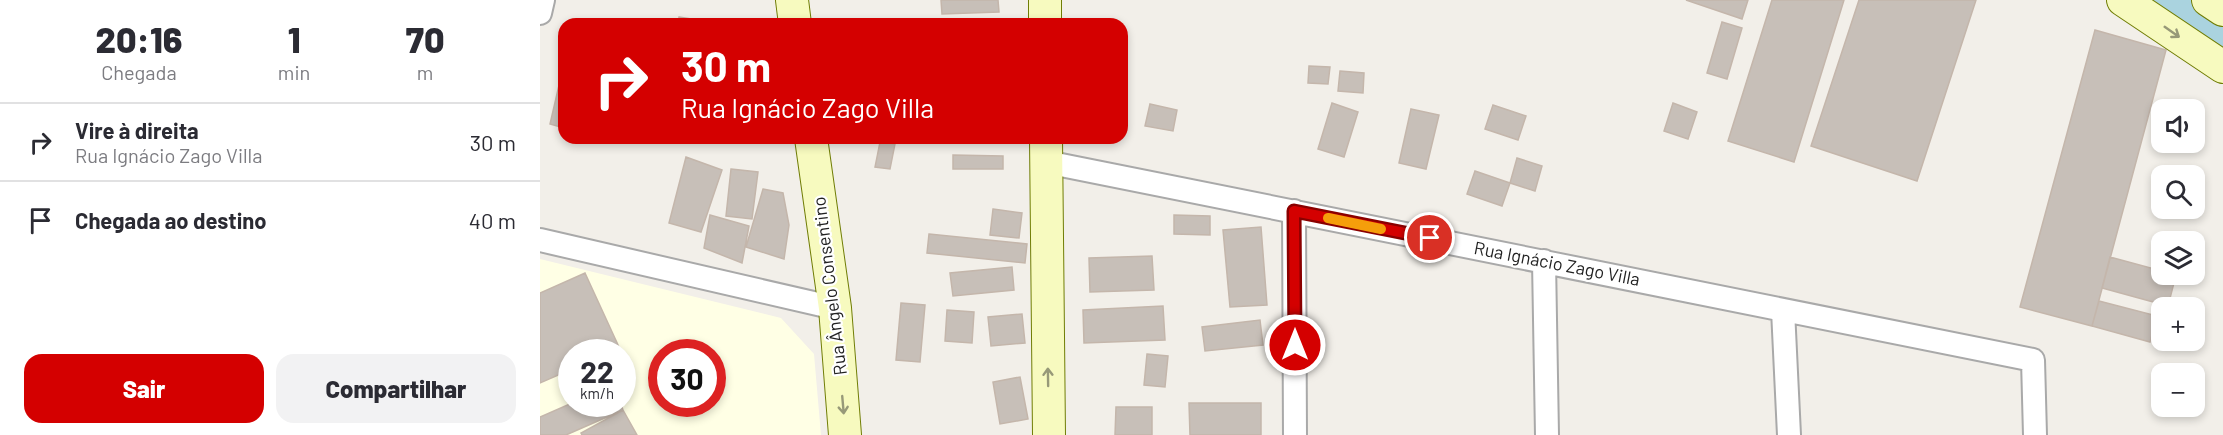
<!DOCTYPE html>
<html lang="pt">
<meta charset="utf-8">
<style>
:root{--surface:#fff;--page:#f2f2f3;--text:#2b2b33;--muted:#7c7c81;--line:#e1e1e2;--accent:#d40000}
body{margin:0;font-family:Barlow,sans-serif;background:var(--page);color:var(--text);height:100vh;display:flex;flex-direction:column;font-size:22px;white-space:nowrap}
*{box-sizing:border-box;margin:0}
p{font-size:20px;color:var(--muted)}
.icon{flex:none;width:33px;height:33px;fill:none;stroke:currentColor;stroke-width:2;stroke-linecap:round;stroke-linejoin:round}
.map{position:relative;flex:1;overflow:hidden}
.panel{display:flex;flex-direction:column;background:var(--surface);width:540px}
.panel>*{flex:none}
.guide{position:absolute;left:18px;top:18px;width:570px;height:126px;border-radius:18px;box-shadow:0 3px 9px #0003;background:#d40000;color:#fff;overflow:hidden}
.buttons{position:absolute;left:1611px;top:99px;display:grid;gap:12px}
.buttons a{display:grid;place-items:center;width:54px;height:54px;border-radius:12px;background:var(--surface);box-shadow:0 3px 9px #0003;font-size:30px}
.speed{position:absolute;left:18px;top:339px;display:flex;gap:12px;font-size:30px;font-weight:700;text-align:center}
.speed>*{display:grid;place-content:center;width:78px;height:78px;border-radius:50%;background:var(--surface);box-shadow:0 3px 9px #0003;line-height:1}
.speed small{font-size:15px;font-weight:400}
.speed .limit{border:9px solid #d22;background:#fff;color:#111}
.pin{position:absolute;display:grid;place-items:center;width:51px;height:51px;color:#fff;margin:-26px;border:3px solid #fff;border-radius:50%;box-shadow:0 2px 6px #0007}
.me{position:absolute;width:66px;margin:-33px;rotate:0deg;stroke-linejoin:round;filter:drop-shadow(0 0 4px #0008)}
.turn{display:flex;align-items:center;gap:21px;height:126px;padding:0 24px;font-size:27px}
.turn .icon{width:78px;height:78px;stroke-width:2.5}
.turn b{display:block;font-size:42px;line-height:51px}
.eta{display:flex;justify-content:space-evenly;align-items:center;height:102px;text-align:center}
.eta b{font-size:36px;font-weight:800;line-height:42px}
.button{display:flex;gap:12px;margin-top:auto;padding:12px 24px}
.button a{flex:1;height:69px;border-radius:18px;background:var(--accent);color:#fff;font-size:24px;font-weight:800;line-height:69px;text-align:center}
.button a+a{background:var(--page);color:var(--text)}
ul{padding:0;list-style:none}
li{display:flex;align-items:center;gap:18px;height:78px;padding:0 24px;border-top:2px solid var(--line)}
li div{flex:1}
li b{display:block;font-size:22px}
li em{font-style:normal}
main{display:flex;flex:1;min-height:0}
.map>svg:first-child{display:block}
.education{fill:#ffffe5;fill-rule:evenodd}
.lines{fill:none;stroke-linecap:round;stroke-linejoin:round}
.river{stroke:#aad3df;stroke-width:46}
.building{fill:#c7bfb8;stroke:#c4b6ab;stroke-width:1.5}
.street-casing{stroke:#a9a9a9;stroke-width:26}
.secondary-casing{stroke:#707d05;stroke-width:34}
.street{stroke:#fff;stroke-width:22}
.secondary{stroke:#f7fabf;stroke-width:32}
.oneway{stroke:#979978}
.route-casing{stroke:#8a0000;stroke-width:15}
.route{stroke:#d40000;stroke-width:10}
.slow{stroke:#f59e0b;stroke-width:10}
.labels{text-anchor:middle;stroke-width:4.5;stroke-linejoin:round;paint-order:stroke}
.street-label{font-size:18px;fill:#222;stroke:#fff}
</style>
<main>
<section class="panel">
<div class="eta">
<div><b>20:16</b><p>Chegada</p></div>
<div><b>1</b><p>min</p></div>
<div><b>70</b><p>m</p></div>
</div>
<ul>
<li><svg class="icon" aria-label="right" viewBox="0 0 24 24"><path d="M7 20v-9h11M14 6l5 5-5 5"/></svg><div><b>Vire à direita</b><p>Rua Ignácio Zago Villa</p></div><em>30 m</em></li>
<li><svg class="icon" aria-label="arrive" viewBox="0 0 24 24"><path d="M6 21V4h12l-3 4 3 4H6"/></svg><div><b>Chegada ao destino</b></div><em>40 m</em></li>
</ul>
<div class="button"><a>Sair</a><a>Compartilhar</a></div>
</section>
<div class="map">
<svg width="1683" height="435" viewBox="0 0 1683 435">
<rect width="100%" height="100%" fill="#f2efe9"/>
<path class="education" d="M0 259 241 318 274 354 281 435H0ZM32 352H82V404H32ZM122 352H172V404H122Z"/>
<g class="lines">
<path class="river" d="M1617 0 1683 44"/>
</g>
<path class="building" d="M401 0H458L459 12 402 14Z
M1146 0H1208L1202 19Z
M1232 0H1304L1254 162 1188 141Z
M1319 0H1436L1377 181 1271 146Z
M139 17 176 23 138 24Z
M1182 22 1202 28 1187 79 1167 73Z
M1555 30 1626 50 1552 326 1480 307Z
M769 66 790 67 788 84 768 83Z
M800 71 824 73 823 93 798 91Z
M20 81 24 82V128L10 124Z
M792 103 818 112 804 157 778 149Z
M1133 103 1157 112 1148 139 1124 131Z
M610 104 637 110 633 131 605 126Z
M953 105 986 116 978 140 945 129Z
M871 109 899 115 886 169 859 163Z
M340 142 355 144 350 169 335 167Z
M413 155 463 156V169H413Z
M146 157 182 170 161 232 129 223Z
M977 158 1002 166 995 191 970 183Z
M191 169 218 172 212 219 186 216Z
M935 171 970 183 962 206 927 194Z
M223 189 243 193 249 225 244 259 206 247Z
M453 209 482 213 479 238 450 235Z
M170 215 209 226 202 263 164 248Z
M634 215 670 216V235L634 234Z
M721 227 727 305 690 307 683 230Z
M389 234 487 244 485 263 387 253Z
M612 256 614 290 550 292 549 258Z
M1570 257 1622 271V274L1636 275 1628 306 1562 288Z
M472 267 474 290 413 296 410 273Z
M45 273 79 347 66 352H32V369L0 383V293Z
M1559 301 1617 316 1610 342 1552 326Z
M361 303 385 305 380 362 356 360Z
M623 306 625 340 544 343 543 310Z
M407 310 434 312 432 343 405 341Z
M482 314 485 343 451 346 448 317Z
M720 320 723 345 665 351 662 327Z
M607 354 628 356 625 387 604 385Z
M480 377 488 419 460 424 453 382Z
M32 403 81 404 83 410 26 435H0V417Z
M649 403H721V435H650Z
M576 407H612V435H575Z
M83 410 97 435H42L41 433Z"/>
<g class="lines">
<defs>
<path id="street" d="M0 13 3 0
M506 162 1493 360 1495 435
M754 211 755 435
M0 240 295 308
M1004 261 1007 435
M1243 310 1249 435"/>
<path id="secondary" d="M252 0 255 24
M505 0V24
M1583 0 1683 67
M1668 0 1683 10
M271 138 295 308 305 435
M506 138 509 435"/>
</defs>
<use href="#street" class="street-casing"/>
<use href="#secondary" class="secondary-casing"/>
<use href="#street" class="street"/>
<use href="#secondary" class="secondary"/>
</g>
<defs><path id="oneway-shaft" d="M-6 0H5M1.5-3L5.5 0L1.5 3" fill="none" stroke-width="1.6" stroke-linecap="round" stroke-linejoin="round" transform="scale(1.5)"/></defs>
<g class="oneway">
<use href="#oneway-shaft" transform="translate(1632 32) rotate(35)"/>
<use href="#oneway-shaft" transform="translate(508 377) rotate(-91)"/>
<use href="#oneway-shaft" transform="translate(303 405) rotate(85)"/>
</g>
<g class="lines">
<defs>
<path id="route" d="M755 345 754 211 890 238"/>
</defs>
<use href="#route" class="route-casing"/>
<use href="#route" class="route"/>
<path class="slow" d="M788 218 841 229"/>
</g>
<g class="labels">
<g class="street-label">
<text transform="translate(1017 264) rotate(11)" y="6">Rua Ignácio Zago Villa</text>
<text transform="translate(290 286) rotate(-97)" y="6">Rua Ângelo Consentino</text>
</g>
</g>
</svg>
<div class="buttons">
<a><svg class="icon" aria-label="sound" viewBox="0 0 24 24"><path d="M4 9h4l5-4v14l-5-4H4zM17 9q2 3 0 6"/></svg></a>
<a><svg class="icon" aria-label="search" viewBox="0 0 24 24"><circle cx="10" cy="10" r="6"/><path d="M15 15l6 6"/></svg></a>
<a><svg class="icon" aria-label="layers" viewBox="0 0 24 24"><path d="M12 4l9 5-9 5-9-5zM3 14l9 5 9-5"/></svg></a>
<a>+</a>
<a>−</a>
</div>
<div class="speed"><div>22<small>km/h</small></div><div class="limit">30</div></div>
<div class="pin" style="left:890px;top:238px;background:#d93025"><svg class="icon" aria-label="arrive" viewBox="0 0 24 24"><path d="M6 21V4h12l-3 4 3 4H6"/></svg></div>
<svg class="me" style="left:755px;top:345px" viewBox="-20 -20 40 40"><circle r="17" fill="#d40000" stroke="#fff" stroke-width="3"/><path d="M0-11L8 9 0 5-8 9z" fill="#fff"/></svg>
<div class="guide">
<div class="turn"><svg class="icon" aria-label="right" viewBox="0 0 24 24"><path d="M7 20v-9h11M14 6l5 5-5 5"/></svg><div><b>30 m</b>Rua Ignácio Zago Villa</div></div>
</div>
</div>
</main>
